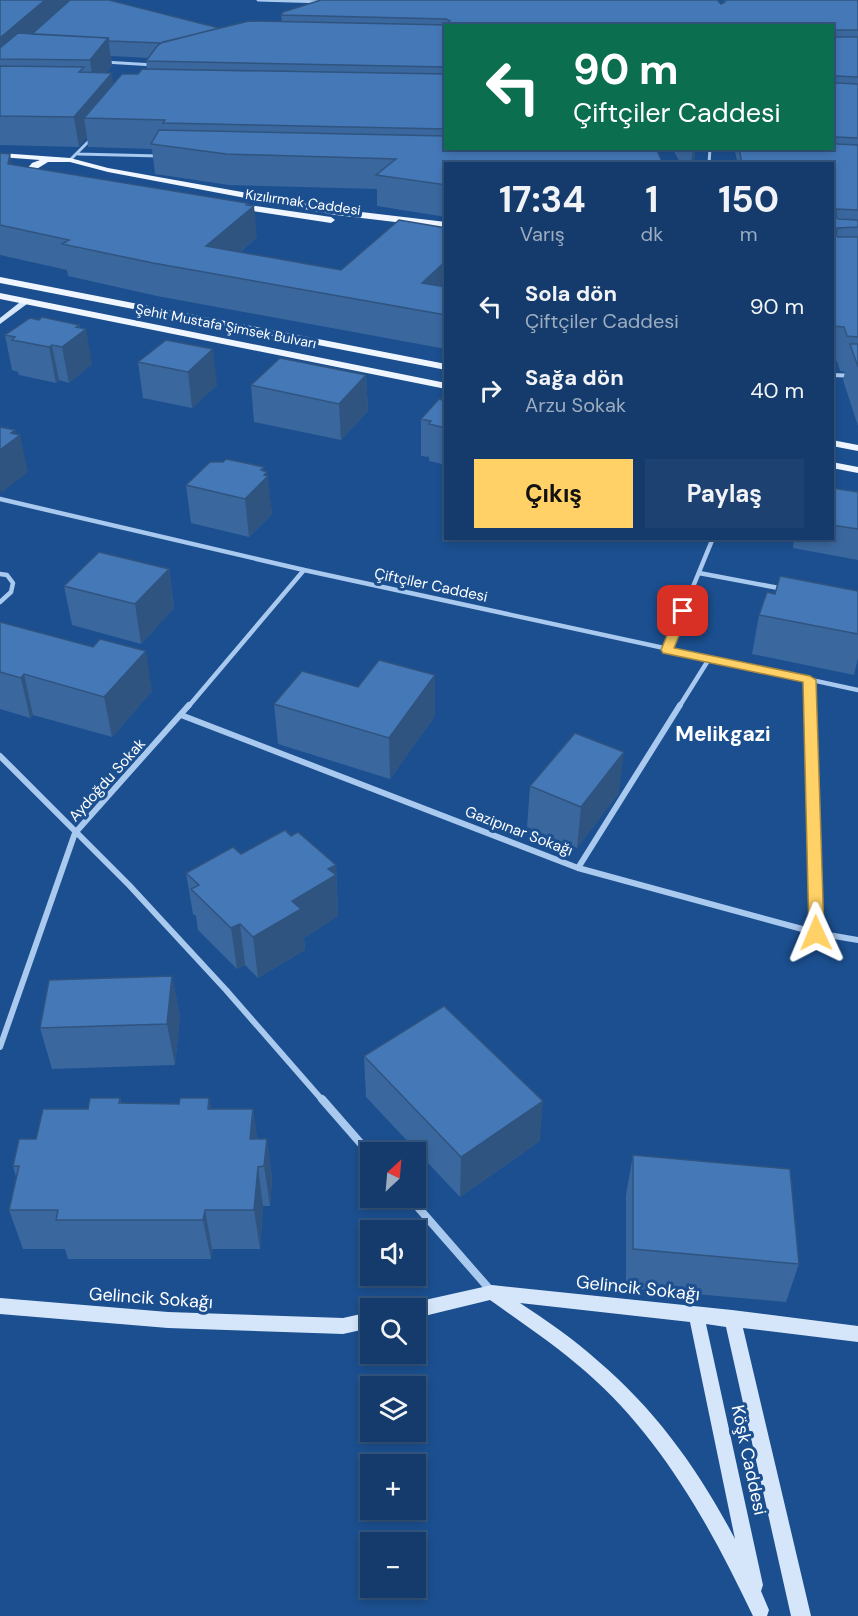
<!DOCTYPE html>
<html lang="tr">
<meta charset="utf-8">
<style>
:root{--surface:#143b6b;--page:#1d4271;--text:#f1f3f6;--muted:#9dadc1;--line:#33557e;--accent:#ffd166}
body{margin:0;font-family:"DM Sans",sans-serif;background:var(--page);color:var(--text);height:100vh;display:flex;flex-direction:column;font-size:22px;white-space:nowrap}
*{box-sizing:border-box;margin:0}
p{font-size:20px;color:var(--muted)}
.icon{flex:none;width:33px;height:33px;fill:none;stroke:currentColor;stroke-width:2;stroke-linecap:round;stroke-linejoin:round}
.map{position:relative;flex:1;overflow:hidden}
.panel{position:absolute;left:444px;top:162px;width:390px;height:378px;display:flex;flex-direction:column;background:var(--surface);border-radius:0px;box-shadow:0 3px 9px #0003,0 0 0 2px var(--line)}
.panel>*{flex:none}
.banner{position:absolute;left:444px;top:24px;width:390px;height:126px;border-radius:0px;box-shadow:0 3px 9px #0003,0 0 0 2px var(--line);background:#0b6e4f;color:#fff;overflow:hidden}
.needle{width:39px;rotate:26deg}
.fabs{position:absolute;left:360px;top:1142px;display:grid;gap:12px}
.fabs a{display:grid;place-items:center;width:66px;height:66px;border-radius:0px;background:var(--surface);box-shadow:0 3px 9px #0003,0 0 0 2px var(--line);font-size:30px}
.pin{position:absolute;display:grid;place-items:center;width:51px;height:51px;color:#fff;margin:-26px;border-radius:12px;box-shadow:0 3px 9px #0006}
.me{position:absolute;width:66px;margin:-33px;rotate:359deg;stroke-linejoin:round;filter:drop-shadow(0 0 4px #0008)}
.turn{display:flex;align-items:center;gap:21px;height:126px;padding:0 30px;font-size:27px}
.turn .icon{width:78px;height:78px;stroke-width:2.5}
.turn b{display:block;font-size:42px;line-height:51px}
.eta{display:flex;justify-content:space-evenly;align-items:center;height:102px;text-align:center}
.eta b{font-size:36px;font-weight:700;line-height:42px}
.primary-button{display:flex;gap:12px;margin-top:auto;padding:12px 30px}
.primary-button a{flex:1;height:69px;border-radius:0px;background:var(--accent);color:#111;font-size:24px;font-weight:700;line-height:69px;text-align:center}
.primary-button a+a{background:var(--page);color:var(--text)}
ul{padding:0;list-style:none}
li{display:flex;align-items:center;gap:18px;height:84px;padding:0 30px}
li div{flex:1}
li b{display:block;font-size:22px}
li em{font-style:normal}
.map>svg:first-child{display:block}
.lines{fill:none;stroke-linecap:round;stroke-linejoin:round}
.street-far4{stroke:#a9c9ee;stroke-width:3}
.street-far3{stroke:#a9c9ee;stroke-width:4}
.street-far2{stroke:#a9c9ee;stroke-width:4.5}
.street-far1{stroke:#a9c9ee;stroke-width:6}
.street{stroke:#a9c9ee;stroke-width:8}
.secondary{fill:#d6e6fa;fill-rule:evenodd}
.primary{fill:#f0f6ff;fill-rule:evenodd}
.wall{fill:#3a679d;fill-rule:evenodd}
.shaded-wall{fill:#305480}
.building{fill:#4478b7;stroke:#305480;stroke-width:1.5}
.route{fill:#ffd166;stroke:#a68842;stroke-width:1.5}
.labels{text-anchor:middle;stroke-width:6;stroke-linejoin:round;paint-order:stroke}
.far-street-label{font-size:14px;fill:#fff;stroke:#1b4f8f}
.street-label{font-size:15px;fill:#fff;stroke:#1b4f8f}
.near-street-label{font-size:18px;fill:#fff;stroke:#1b4f8f}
.district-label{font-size:21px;font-weight:bold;fill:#fff;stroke:#1b4f8f}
</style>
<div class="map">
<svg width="858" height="1616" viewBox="0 0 858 1616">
<rect width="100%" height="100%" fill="#1b4f8f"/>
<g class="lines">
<path class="street-far4" d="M258 0 324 2
M104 62 154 65
M78 154 159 156
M70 160 93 137
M709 164 710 148"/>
<path class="street-far3" d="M832 375 858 376"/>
<path class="street-far2" d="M0 499 304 570 858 690
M699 573 784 589
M0 574 7 575 13 583 11 592 0 602
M667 650 713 538
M810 680 811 707
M188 707 304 570
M679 707 709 659"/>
<path class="street-far1" d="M811 705 817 933
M181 715 578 868 817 933 858 940
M0 756 129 885 226 990 323 1101
M578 868 680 705
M0 1047 75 833 189 705"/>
<path class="street" d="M322 1099 370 1154
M409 1197 492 1292"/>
<path class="secondary" d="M24 299 31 301 0 324V318Z
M492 1285 732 1310 858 1326V1342L743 1328 811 1616H791L726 1327 706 1324 763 1585 761 1591 769 1610 767 1616H753C710 1526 662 1438 585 1371 555 1345 522 1323 490 1300L416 1318V1308H409L410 1305 416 1302ZM520 1303 690 1322 735 1539C700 1472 656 1410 598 1361 574 1339 547 1321 520 1303Z
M0 1298 168 1312 343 1318 370 1312V1328L343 1334 168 1328 0 1314Z"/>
<path class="primary" d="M0 153 70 158 108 168 336 209 446 222V228L336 215 108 172 70 162H48L35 170 40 175 36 177 26 170 32 163 40 160 0 157Z
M236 203 331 217 335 220 331 223 233 208 232 206Z
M0 277 446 364V370L0 283Z
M0 293 446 383V389L0 299Z
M832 440 858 445V451L832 446Z
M832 462 858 467V473L832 468Z"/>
</g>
<path class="wall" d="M0 0 219 28 282 22 281 15 718 1 721 4 723 2 724 0H858V426L843 380 845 372 840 371 837 361H832V164H736L737 160 734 148H832V26H446V217L377 206V189L229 185 155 174 152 149 88 147 87 137 79 147 0 145ZM111 56 149 58 146 61 147 69 138 74 113 83 106 73 112 66Z
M672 148H695L694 164H681Z
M0 153 12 165 247 205 257 237 240 252 341 270 446 228V349L157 296 68 276 67 270 0 255Z
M39 320 79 325 92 364 69 383 59 380 56 383 19 375 18 372 12 370 5 335Z
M166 340 217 385 192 408 143 398 138 362Z
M366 375 368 411 341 440 254 422 251 385Z
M446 401V465L429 461V457L421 456V419Z
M264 471 267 475 272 514 249 537 191 523 186 485Z
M832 488 858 492V560L793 548 794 538H832Z
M169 569 174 608 141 644 72 625 64 586Z
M858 591V658L854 675 752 654 759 615 775 594Z
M0 622 93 647 152 691 112 737 33 715 30 718 0 709Z
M435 675V716L390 779 278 744 274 704 358 687Z
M530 786 619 793 577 848 527 827Z
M291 836 336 865 338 916 304 938 305 950 258 978 245 965 237 969 198 930 196 916 193 914 186 873 241 854Z
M172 976 180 1017 175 1065 52 1069 40 1028Z
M364 1056 540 1141 460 1197 366 1097Z
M120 1098 121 1103 179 1104 209 1098 211 1109H253L257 1139H267L272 1179 270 1206H263L260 1249H212L211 1259H68L65 1249H23L9 1210 16 1177 13 1166 36 1139 88 1109Z
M633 1155 799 1264 786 1302 626 1288V1195Z"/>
<path class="shaded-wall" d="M45 0H72V4L0 59V38Z
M108 38 112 66 94 88 90 60Z
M112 73 116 102 84 118 87 137 79 147 74 117Z
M693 148H695L694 164H691Z
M10 154 15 184 8 164Z
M247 203 248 211 254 206 257 237 214 274 206 246Z
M446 261V293L422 283Z
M79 325 80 333 86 329 92 364 69 383 62 347 76 327Z
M52 345 59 380 56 383 49 347Z
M213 349 217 385 192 408 188 372Z
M366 375 368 411 341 440 339 404Z
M15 430 16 438 20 435 28 472 1 493 0 489V450L11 433Z
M264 467V474L267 472V477L268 476 272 514 249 537 245 499 261 470Z
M169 569 174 608 141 644 135 604Z
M146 651 152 691 112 737 104 697Z
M24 674 33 715 30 718 21 678Z
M435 675V716L390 779 389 738Z
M624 752 619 793 577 848 581 807Z
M336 865 338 916 304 938 305 950 258 978 253 937 328 869Z
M240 924 245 965 237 969 231 928Z
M172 976 180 1017 175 1065 167 1024Z
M209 1098 216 1138 208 1109Z
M543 1101 540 1141 460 1197 461 1157Z
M253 1109 259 1149 250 1139Z
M267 1139 272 1179 270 1206 264 1166Z
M258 1167 263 1206 260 1249 254 1210Z
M205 1210 212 1249 211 1259 203 1220Z"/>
<path class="building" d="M0 0H45L0 38Z
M70 0H109L219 28 161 43 109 41 108 38 32 34Z
M321 0H718V1L721 4 725 2V0H858V30H835L833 34 836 37H858V77L836 76 833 80 837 83 858 84V138L836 137 834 141 837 144 858 145V210L836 209V217L838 219 858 220V227L837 228 836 235 838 237H858V337L847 336 844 327 832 326V164H742L739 148H832V26H446V67L146 61 158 45 163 42 249 21 449 25 450 21 446 19 281 15 283 12Z
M18 33 108 38 90 60 0 59V48Z
M0 66 84 67 79 72 112 73 74 117 0 116Z
M142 69 446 74V129L163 123 165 120 84 118 122 74H138Z
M159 130 446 136V148H656L663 164H446V185L376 175 396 159 226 154 151 144Z
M0 153 10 154 8 164 247 203 246 205 254 206 206 246 341 270 399 220 446 228V261L422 283 446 287V315L153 263 62 244 69 240 0 225Z
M42 317 79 325 76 327 86 329 62 347 52 345 49 347 12 340 15 337 5 335 30 318 39 320Z
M166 340 213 349 188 372 138 362Z
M850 344H858V367Z
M280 358 366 375 339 404 251 385Z
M439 399 446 401V428L429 424 431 421 421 419Z
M0 427 15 430 11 433 20 435 0 450Z
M226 459 264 467 261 470 267 472 264 475 268 476 245 499 186 485 210 462H223Z
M832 488 858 492V529L832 525Z
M99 552 169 569 135 604 64 586Z
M780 576 858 591V634L759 615 767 592 775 594Z
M0 622 93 647 100 639 146 651 104 697 24 674 21 678 0 672Z
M379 660 435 675 389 738 274 704 302 671 358 687Z
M575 733 624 752 581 807 530 786Z
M285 830 291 836 298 832 336 865 328 869 336 875 292 901 301 909 253 937 240 924 231 928 191 889 199 885 186 873 233 847 241 854Z
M172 976 167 1024 40 1028 49 980Z
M444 1006 543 1101 461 1157 364 1056Z
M90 1098H120L119 1103 179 1104 180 1098H209L208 1109H253L250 1139H267L264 1166 258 1167 254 1210H205L203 1220H56L58 1210H9L19 1166H13L19 1139H36L43 1109H88Z
M633 1155 790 1169 799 1264 633 1249Z"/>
<path class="route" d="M683 608 689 611 674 648 810 676 816 680 824 933 822 936H811L809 933 803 682 663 653 661 650 677 611Z"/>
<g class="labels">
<g class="far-street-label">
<text transform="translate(303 202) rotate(8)" y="5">Kızılırmak Caddesi</text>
<text transform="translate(226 326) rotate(11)" y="5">Şehit Mustafa Şimsek Bulvarı</text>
</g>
<g class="street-label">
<text transform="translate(431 585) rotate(12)" y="5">Çiftçiler Caddesi</text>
<text transform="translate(107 780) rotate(-48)" y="5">Aydoğdu Sokak</text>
<text transform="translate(519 831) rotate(21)" y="5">Gazipınar Sokağı</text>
</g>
<g class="near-street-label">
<text transform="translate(638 1288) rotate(6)" y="6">Gelincik Sokağı</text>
<text transform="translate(151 1298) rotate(4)" y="6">Gelincik Sokağı</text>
<text transform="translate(749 1460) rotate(78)" y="6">Köşk Caddesi</text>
</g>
<g class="district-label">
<text x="723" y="741">Melikgazi</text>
</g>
</g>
</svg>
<div class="fabs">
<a><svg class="needle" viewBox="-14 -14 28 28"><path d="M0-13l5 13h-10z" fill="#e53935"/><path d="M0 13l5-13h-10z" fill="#9dadc1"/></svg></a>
<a><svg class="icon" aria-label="sound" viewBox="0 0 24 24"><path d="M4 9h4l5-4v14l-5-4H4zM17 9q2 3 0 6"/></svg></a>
<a><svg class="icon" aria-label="search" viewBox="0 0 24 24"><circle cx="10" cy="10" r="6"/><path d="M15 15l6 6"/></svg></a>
<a><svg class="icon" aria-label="layers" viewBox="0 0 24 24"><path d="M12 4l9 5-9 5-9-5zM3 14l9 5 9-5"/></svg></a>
<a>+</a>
<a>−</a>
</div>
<div class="pin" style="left:683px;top:611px;background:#d93025"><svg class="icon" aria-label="arrive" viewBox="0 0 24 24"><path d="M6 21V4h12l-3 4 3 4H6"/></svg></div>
<svg class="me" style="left:816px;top:933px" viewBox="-20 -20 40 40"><path d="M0-17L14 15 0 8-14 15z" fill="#ffd166" stroke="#fff" stroke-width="4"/></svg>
<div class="banner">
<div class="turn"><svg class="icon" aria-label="left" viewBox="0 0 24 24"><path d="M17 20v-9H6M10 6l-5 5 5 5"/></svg><div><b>90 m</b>Çiftçiler Caddesi</div></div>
</div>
<section class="panel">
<div class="eta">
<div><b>17:34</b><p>Varış</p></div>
<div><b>1</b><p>dk</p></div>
<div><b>150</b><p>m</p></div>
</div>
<ul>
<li><svg class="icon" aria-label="left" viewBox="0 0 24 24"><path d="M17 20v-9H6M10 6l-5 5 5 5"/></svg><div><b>Sola dön</b><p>Çiftçiler Caddesi</p></div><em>90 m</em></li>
<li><svg class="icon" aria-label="right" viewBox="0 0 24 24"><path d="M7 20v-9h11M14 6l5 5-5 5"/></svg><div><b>Sağa dön</b><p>Arzu Sokak</p></div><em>40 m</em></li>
</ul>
<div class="primary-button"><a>Çıkış</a><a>Paylaş</a></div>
</section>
</div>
